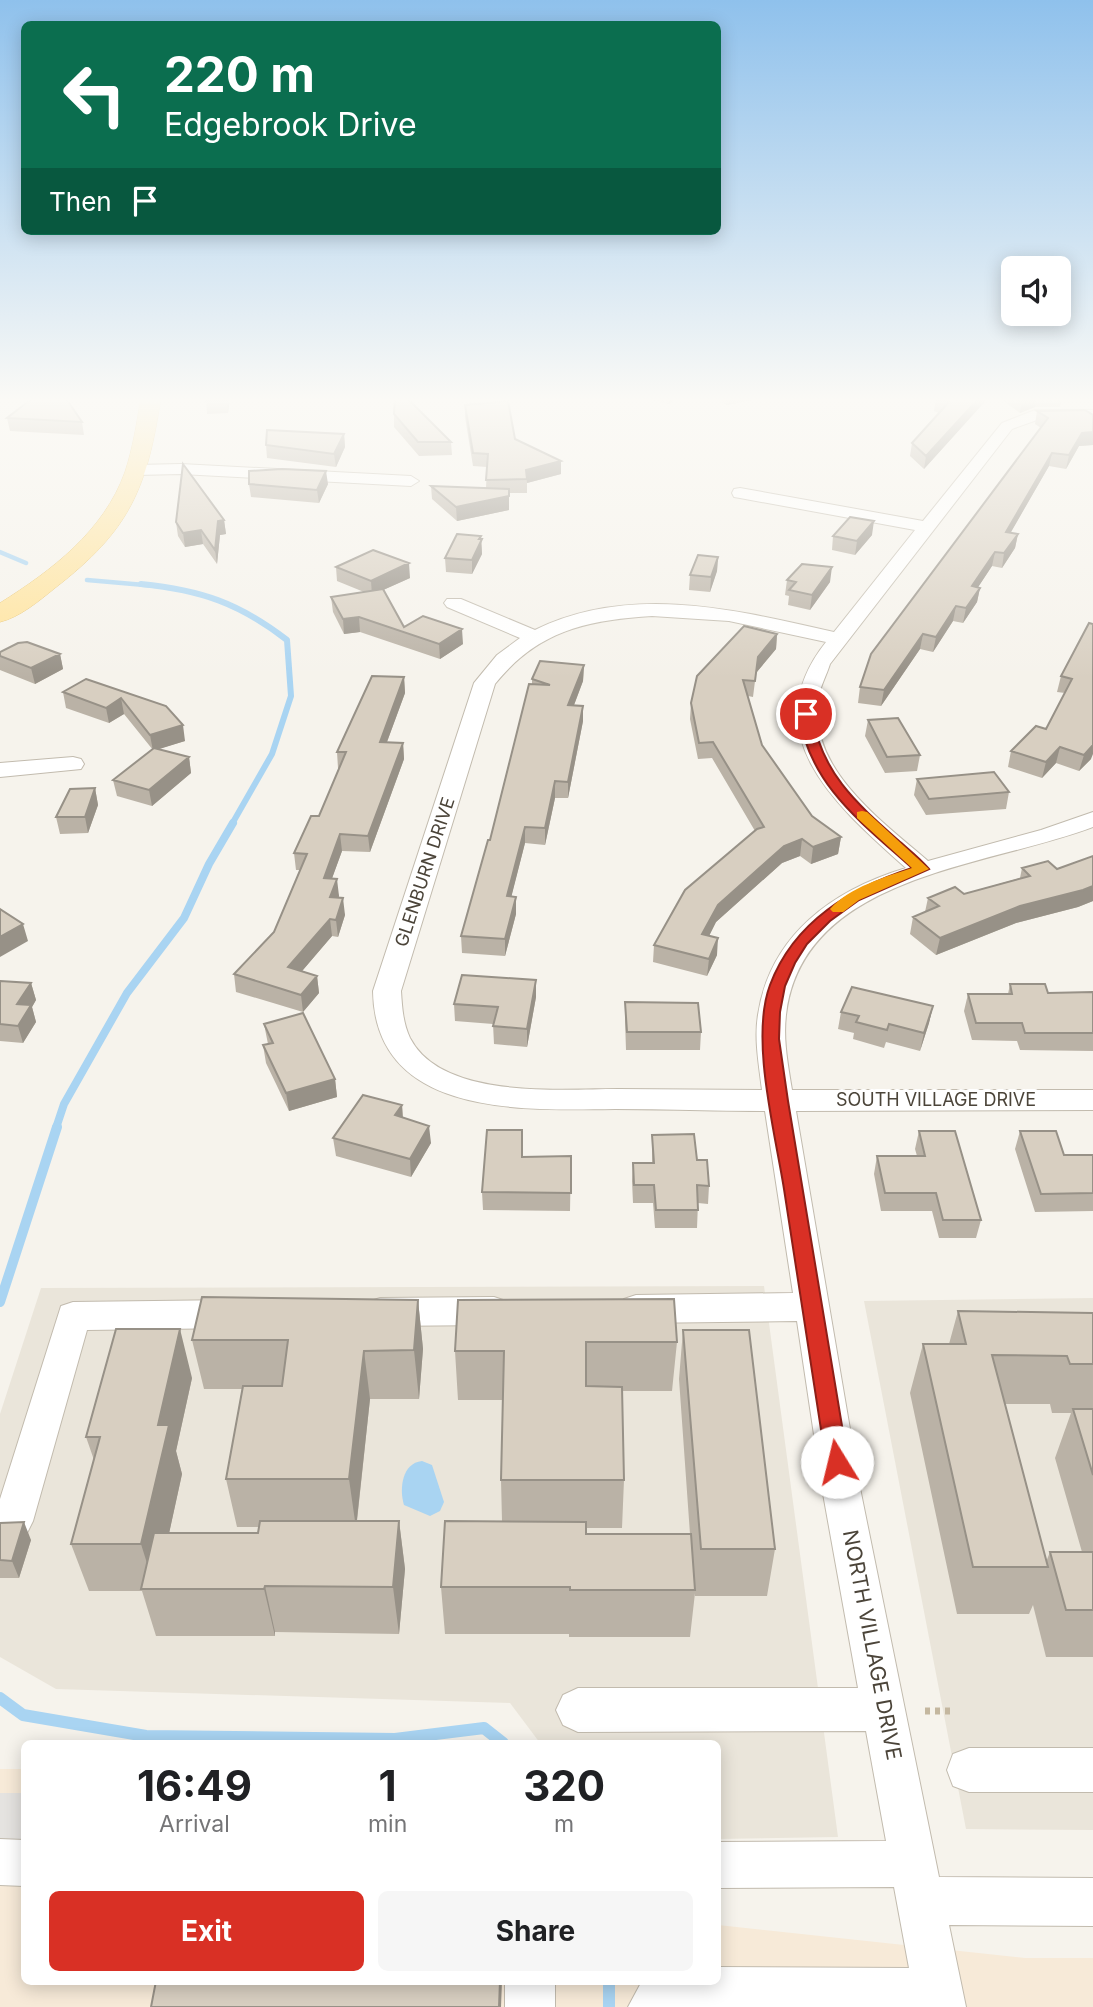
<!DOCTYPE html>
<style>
:root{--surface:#fff;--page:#f6f6f6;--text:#202124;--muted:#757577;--accent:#d93025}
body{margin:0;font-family:Inter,sans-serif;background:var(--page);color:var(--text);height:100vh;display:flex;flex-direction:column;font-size:26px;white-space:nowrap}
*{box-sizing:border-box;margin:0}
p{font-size:23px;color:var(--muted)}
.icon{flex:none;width:38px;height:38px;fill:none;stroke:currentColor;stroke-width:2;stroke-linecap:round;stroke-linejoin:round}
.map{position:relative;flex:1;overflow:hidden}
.drawer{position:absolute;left:21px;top:1740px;width:700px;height:245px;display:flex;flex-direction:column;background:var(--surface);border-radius:10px;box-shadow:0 4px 18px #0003}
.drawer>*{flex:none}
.guide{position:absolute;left:21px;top:21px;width:700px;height:214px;border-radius:10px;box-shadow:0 4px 18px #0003;background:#0b6e4f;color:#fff;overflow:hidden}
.buttons{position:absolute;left:1001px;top:256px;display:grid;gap:14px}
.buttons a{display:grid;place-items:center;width:70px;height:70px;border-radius:10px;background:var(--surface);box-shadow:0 4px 18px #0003;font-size:35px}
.pin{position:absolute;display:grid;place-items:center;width:60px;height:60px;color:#fff;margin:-30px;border:4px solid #fff;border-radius:50%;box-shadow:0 2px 7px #0007}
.me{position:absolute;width:77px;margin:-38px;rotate:351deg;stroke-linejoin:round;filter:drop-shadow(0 0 5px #0008)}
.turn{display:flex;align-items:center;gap:24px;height:147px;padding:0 28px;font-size:32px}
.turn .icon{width:91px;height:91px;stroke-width:2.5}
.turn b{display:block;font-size:49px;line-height:60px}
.then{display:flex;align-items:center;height:66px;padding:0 28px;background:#0003;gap:14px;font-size:26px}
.eta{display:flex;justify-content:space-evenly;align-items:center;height:119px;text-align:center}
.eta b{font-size:42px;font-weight:700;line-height:49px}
.primary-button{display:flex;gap:14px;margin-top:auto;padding:14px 28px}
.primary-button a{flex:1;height:80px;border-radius:10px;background:var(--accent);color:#fff;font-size:28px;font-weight:700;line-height:80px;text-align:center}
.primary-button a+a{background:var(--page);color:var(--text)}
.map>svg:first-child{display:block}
.residential{fill:#eae5da}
.commercial{fill:#f7ead8}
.parking{fill:#e5e3e0}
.water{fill:#a9d4f2}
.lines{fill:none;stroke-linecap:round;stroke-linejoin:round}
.stream-far4{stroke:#a9d4f2;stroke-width:4.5}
.stream-far3{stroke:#a9d4f2;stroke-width:6}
.stream-far2{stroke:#a9d4f2;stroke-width:8}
.stream-far1{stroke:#a9d4f2;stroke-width:10}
.stream{stroke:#a9d4f2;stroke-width:12}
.minor-casing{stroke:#c2bbae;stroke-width:2}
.major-casing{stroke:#e6c16a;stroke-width:1}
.path{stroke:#c4b79f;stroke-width:7;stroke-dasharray:5 5;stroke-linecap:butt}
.minor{fill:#fff;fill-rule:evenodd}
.major{fill:#ffe39c;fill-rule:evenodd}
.wall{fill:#bab2a6;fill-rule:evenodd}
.shaded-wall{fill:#979187}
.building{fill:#d8cfc1;stroke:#979187;stroke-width:2}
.route{fill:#d93025;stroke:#8d1f18;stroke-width:2}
.slow{fill:#f59e0b}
.labels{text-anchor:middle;stroke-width:6;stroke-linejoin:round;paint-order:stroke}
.street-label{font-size:18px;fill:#4b4439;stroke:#fff}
.near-street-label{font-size:21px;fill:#4b4439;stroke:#fff}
</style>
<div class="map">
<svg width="1093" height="2007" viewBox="0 0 1093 2007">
<rect width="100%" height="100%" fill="#f6f3ec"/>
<path class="residential" d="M764 1286 838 1837 718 1839V1743H540L510 1703 56 1689 0 1657V1414L41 1288Z
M1093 1298V1830L966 1829 864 1301Z"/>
<path class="commercial" d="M0 1769H24V1981H718V1925L1025 1958H1093V2007H0Z"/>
<path class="parking" d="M0 1793H24V1880L0 1879Z"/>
<path class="water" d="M422 1461 432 1465 444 1502 440 1511 430 1516 404 1505C399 1489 402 1463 422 1461Z"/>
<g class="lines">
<path class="stream-far4" d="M0 552 26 563
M87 580 156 586"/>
<path class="stream-far3" d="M141 584C201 590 239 603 287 640L291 696 272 754 232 824"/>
<path class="stream-far2" d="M56 1128 64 1104 127 993 184 918 209 864 233 823"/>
<path class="stream-far1" d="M0 1302 57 1127"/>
<path class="stream" d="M0 1698 23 1715 146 1736 395 1739 484 1728 503 1743
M609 1981V2007"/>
<defs>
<path id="minor" d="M1035 410H1093V420H1037L1012 429 830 664C827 674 821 685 819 695 805 767 881 820 928 861L1041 830 1093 812V827C988 867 802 875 786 1015 783 1040 788 1065 792 1090H1093V1110L796 1111 860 1488 939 1877 1093 1878V1926L949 1925 966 2007H628L642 1981H718V1967L909 1968 894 1887 718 1888V1842L886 1841 866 1731 578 1732 563 1725 556 1710 563 1695 578 1688H858L822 1488 797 1321 636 1323 624 1319 619 1309 624 1299 636 1295 793 1293 765 1111C715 1111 665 1109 615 1109 524 1110 375 1118 373 991L474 683 497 655 520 638 447 607 444 603 447 599H461L535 630C631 583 736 610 834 632L915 530 740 498 734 497 732 493 734 489 740 488 923 521 1002 423ZM652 616 729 621 826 642C752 735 838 807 906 868 833 890 770 935 758 1015 754 1039 759 1065 762 1090 714 1090 666 1089 618 1089 561 1089 442 1100 410 1038 403 1023 402 1007 401 991L495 684C537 631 587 620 652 616Z
M181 464 411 476 419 481 411 486 181 474 136 475 128 470 136 465Z
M73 757 81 759 84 764 81 769 0 777V763Z
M494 1297 506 1301 511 1311 506 1321 494 1325 380 1326 368 1322 363 1312 368 1302 380 1298Z
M235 1300 247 1304 252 1314 247 1324 235 1328 87 1330 33 1521 27 1533 13 1539 0 1534V1499L61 1306 73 1302Z
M969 1748H1093V1792H969L953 1786 947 1770 953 1754Z
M0 1839 24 1840V1886L0 1885Z
M505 1981H555V2007H505Z"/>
<path id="major" d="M141 397H161C147 489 130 530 55 588 39 601 20 617 0 622V603C51 571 104 531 125 472 133 448 137 422 141 397Z"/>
</defs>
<use href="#minor" class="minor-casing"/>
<use href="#major" class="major-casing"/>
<path class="path" d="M925 1711H953"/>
<use href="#minor" class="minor"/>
<use href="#major" class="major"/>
</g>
<path class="wall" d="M206 397H230L228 413 207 414Z
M639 397H679L669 404Z
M715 397H754V400L726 405Z
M938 397H989L924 469 910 456 912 443 939 413 934 411 936 399Z
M998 397H1062L1060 407H1035L1020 413Z
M465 405 515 439 561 474 527 483V493H509V510L457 521 432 499 431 486 486 488 487 467 473 466 465 417Z
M1037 411 1093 415V445L1079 446 1066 469 1049 466 1010 533 1018 534 1015 548 1002 568 992 566 978 587 980 588 977 602 963 623 953 621 933 652 920 649 881 706 858 703 860 687 1041 428 1035 424Z
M394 414 451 442 452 455 419 456 394 427Z
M7 418 82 422 84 435 10 431Z
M344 434 345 447 336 467 267 458 266 445Z
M249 484H328L319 503 251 497Z
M224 520 226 534 220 535 217 564 203 544 185 547 178 536 176 522Z
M872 535 855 555 832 550 833 536Z
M481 539 482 554 472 574 446 572 445 558Z
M718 557 717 571 710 592 689 590 690 575Z
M336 567 410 578 383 590 404 627 463 644 440 659 360 632 344 634 333 612 331 597 364 592 337 581Z
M787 580 830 582 810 610 788 605 789 596 785 595Z
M1089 623 1091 759 1079 771 1056 763 1042 778 1008 767 1011 751 1046 729 1065 693 1057 692 1061 676Z
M777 634 776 649 756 673 753 697 748 696 762 745 812 816 841 837 838 854 811 864 800 856 782 863 716 922 709 936 717 955 707 976 653 962 654 945 755 831 712 758 698 759 690 719 691 703Z
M0 652 60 654 63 669 35 684 0 670Z
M584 665 583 681 574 705 583 721 568 798H555L545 845 525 843 511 897 516 914 505 956 462 953 461 936 490 840 532 684V679Z
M404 677 405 693 387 742 403 743 404 759 370 852 342 851 332 878 339 896 338 898 345 915 338 937 332 936 302 971 317 976 319 993 303 1012 236 992 234 974 274 932 300 870H296L294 853 319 816 339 768H338L337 752Z
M86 679 166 706 185 741 158 749 189 757 191 773 152 806 117 796 113 780 153 750 124 714 109 723 66 708 63 692Z
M868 720 920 755 917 771 885 773 865 736Z
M917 779 1009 792 1006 809 926 815 914 795Z
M95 788 98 805 88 833 60 834 56 817Z
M1093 856V901L1078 907 1016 923 936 955 910 934 913 917 925 912 928 898 964 894 1020 878 1022 868 1057 869Z
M0 981 31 983 36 1000 32 1007 36 1022 23 1043 0 1041Z
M1010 984 1048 993 1093 992V1051L1020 1050 1017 1041 972 1040 964 1011 968 994H1008Z
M536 997 527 1047 494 1044 493 1024 455 1021 454 1004Z
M625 1002 701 1032 700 1050H626L625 1020Z
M933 1006 929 1023 920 1051 886 1042 884 1048 853 1039 854 1033 838 1029 841 1012Z
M264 1024 335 1079 337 1097 289 1111 266 1063 263 1045 268 1044Z
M402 1105 403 1118 431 1143 411 1177 336 1156 333 1138Z
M919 1131 981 1220 976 1238H939L932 1211H881L874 1174 877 1156H917L915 1149Z
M1020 1131 1064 1155H1093V1211L1035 1212 1015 1149Z
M652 1135 697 1160 709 1186 708 1204 698 1203 697 1228H655L653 1203H633L632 1181 633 1163H652Z
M571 1156 570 1211 483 1210 482 1192Z
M418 1300 423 1349 419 1399H370L357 1521H399L405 1569 399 1634 275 1632V1636H156L142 1591H89L71 1544 94 1460 86 1437 192 1378 176 1451 182 1474 169 1533H258L259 1527H237L226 1479 242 1389H204L192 1340Z
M458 1300 677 1342 672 1391H622L624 1480 622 1528H586V1534H690L679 1379 683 1330 775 1549 767 1596H695V1593L690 1637H569V1634H445L441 1587 502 1521 501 1480 503 1400H458L455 1351Z
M958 1311 1093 1313V1657H1046L1033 1605 1029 1614H957L910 1393 923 1344H949ZM1005 1404H1050L1052 1413H1071L1055 1458 1082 1552H1050L1046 1562Z
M0 1523 31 1540 19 1578H0Z"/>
<path class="shaded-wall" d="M227 397H230L228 413 227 400Z
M669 397H679L669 404Z
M727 397H754V400L726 405Z
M980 397H989L924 469 926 456Z
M1031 397H1037L1035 407 1020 413 1022 401Z
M1093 432V445L1079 446 1066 469 1069 455 1082 433Z
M344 434 345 447 336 467 334 454Z
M1052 453 1049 466 1003 546 1006 532Z
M561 461V474L527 483 526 470Z
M326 471 328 484 319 503 317 490Z
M509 496V510L457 521 456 507Z
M224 520 226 534 220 535 217 564 215 550 218 521Z
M874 521 872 535 855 555 857 541Z
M201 530 203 544 185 547 183 533Z
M1018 534 1015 548 1002 568 1004 553Z
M481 536 482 554 472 574V560Z
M995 552 992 566 969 601 972 586Z
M718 557 717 571 710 592 711 577Z
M409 563 410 578 372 595 371 581Z
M832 567 830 582 810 610 812 595Z
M980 588 977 602 963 623 966 608Z
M956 606 953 621 933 652 936 637Z
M359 617 360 632 344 634 343 619Z
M462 629 463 644 440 659 439 644Z
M777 634 776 649 756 673 753 697 758 657Z
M923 634 920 649 881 706 884 690Z
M60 654 63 669 35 684 31 668Z
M584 665 583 681 568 721V705Z
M404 677 405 693 381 758 380 742Z
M121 698 124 714 109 723 106 708Z
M583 706V721L568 798V782Z
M183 725 185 741 153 751 150 735Z
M403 743 404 759 370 852 368 836Z
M1093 745V754L1091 759 1079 771 1084 755Z
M1060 747 1056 763 1042 778 1046 762Z
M189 757 191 773 152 806 149 790Z
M555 781V798L545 845V828Z
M95 788 98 805 88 833 85 817Z
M525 827V843L507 914V896Z
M340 834 342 851 326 895 324 878Z
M841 837 838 854 811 864 813 847Z
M802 839 800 856 782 863 716 922 701 952 702 934 718 905 784 846Z
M337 879 339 896 332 914 330 897Z
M1093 886V901L1078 907 1016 923 936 955 940 938 1020 906Z
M516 897V914L505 956V939Z
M343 898 345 915 338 937 336 920Z
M330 919 332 936 291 984 288 967Z
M23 924 28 941 0 957V937Z
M718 938 717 955 707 976 709 959Z
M317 976 319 993 303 1012 301 995Z
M536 980V997L527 1047V1029Z
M31 983 36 1000 32 1007 36 1022 23 1043 18 1026 17 1004Z
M933 1006 929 1023 920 1051 924 1033Z
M335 1079 337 1097 289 1111 286 1093Z
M402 1105 403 1123 395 1115Z
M429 1126 431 1143 411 1177 410 1159Z
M418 1300 423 1349 419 1399 414 1350Z
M180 1329 192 1378 176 1451 182 1474 157 1589H155L141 1544 158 1425Z
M364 1351 370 1399 356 1528 349 1479Z
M399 1521 405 1569 399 1634 393 1587Z
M24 1522 31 1540 19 1578 12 1561Z
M265 1586 275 1632V1636L264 1589Z
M500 1981H502L501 2007H499Z"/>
<path class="building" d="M34 397H65L82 422 7 418Z
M206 397H227V400L205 401Z
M395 397H406L451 442H418L394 414Z
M938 397H980L926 456 912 443 949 402 936 399Z
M1018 397H1031L1022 401Z
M508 401 515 439 561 461 526 470 527 479 486 480 488 454 473 453 465 405Z
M1085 410 1093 415V432L1082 433 1069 455 1052 453 1006 532 1018 534 1004 553 995 552 972 586 980 588 966 608 956 606 936 637 923 634 884 690 860 687 871 654 1048 418 1037 411Z
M267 430 344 434 334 454 266 445Z
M183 464 224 520 218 521 215 550 201 530 183 533 176 522Z
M282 469 326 471 317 490 249 484V471Z
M431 486 509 489V496L456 507Z
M850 517 874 521 857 541 833 536Z
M457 534 481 536 479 539H482L472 560 445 558Z
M373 550 409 563 371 581 336 567Z
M698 555 718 557 711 577 690 575Z
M802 564 832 567 812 595 789 590 796 582 787 580Z
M383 589 404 627 423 616 462 629 439 644 359 617 343 619 331 597Z
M1089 623 1093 624V745L1084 755 1060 747 1046 762 1011 751 1036 726 1046 729 1072 679 1061 676Z
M744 626 777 634 758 657 755 681 743 680 762 745 812 816 841 837 813 847 802 839 784 846 718 905 702 934 718 938 709 959 654 945 685 890 757 829 764 827 713 742 699 743 691 703 697 676Z
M27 642 60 654 31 668 0 656V652L18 643Z
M540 661 584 665 568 705 583 706 568 782 555 781 545 828 525 827 507 896 516 897 505 939 461 936 488 840H490L529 684 550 685 532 679Z
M372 676 404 677 380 742 403 743 368 836 340 834 324 878 337 879 330 897 343 898 336 920 330 919 288 967 317 976 301 995 234 974 274 932 307 854 294 853 311 816H319L346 752H337Z
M86 679 166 706 183 725 150 735 121 698 106 708 63 692Z
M898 718 920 755 887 757 868 720Z
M154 748 189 757 149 790 113 780Z
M994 772 1009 792 929 799 917 779Z
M95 788 85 817H56L70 789Z
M1093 856V886L1083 890 1020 906 940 938 913 917 939 906 928 898 955 887 964 894 1030 876 1022 868 1048 861 1057 869Z
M0 909 23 924 0 937Z
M462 975 536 980 527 1029 493 1026 498 1007 454 1004Z
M0 981 31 983 17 1004 31 1005 18 1026 0 1024Z
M1010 984H1045L1048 993 1093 992V1033H1025L1022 1023H976L968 994H1012Z
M852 987 933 1006 924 1033 889 1024 887 1030 856 1022 859 1016 841 1012Z
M625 1002 698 1003 701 1032H627Z
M303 1013 335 1079 286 1093 263 1045 273 1043 264 1024Z
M363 1095 402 1105 395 1115 429 1126 410 1159 333 1138Z
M487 1130H522V1157L571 1156V1193L482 1192Z
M919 1131H955L981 1220H943L936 1193H885L877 1156H925Z
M1020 1131H1056L1064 1155H1093V1193L1041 1194Z
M694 1134 697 1160H707L709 1186 697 1185 698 1210H656L654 1185H634L633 1163H654L652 1135Z
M202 1297 418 1300 414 1350 364 1351 349 1479H226L243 1386H282L288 1340H192Z
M674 1299 677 1342H586V1386L622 1387 624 1480H501L504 1351H455L458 1300Z
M958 1311 1093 1313V1364H1070L1067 1356 992 1355 1048 1567H973L923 1344H966Z
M116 1329H180L158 1425H169L141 1544H71L100 1437H86Z
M683 1330H749L775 1549H701Z
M1073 1409H1093V1475Z
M260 1521H399L393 1587 265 1586 264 1589H141L154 1533H258Z
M445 1521 586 1522V1534H691L695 1590H570V1587H441Z
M24 1522 12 1561 0 1560V1523Z
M1050 1552H1093V1610H1066Z
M156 1981H500L499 2007H151Z"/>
<linearGradient id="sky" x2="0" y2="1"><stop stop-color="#8fc1ec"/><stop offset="0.59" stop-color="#fbfaf6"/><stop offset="1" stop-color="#fbfaf6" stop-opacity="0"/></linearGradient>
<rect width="1093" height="678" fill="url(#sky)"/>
<path class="route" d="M806 710 812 714C821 772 855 802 898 840 908 849 920 858 929 869L859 900 830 921 807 944 795 963 785 986 780 1012 779 1039 788 1101 848 1462 845 1469 837 1472 830 1469 826 1462C812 1371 798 1280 784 1189 775 1132 750 1038 770 985 794 921 851 888 912 868 862 823 809 785 799 714Z"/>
<path class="slow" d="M862 811 867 812 929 869 859 900 843 912H833L830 909C850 887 885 877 912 868L857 818V812Z"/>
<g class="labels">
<g class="street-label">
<text transform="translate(425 872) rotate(-72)" y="6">GLENBURN DRIVE</text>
<text x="936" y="1106">SOUTH VILLAGE DRIVE</text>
</g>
<g class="near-street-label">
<text transform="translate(872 1645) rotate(79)" y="7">NORTH VILLAGE DRIVE</text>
</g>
</g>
</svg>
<div class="buttons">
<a><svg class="icon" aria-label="sound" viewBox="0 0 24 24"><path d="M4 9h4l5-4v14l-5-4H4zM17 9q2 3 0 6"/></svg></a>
</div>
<div class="pin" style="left:806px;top:714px;background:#d93025"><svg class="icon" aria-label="arrive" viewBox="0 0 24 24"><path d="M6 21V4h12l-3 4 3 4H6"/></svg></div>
<svg class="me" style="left:837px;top:1462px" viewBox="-20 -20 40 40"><circle r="19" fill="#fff"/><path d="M0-13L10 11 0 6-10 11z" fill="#d93025"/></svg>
<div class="guide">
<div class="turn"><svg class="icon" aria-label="left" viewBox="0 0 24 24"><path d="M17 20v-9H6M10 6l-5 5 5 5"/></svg><div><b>220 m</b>Edgebrook Drive</div></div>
<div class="then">Then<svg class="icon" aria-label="arrive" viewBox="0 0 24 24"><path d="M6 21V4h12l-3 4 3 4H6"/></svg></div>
</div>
<section class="drawer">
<div class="eta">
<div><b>16:49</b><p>Arrival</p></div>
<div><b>1</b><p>min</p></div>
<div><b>320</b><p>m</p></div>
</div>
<div class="primary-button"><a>Exit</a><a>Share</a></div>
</section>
</div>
